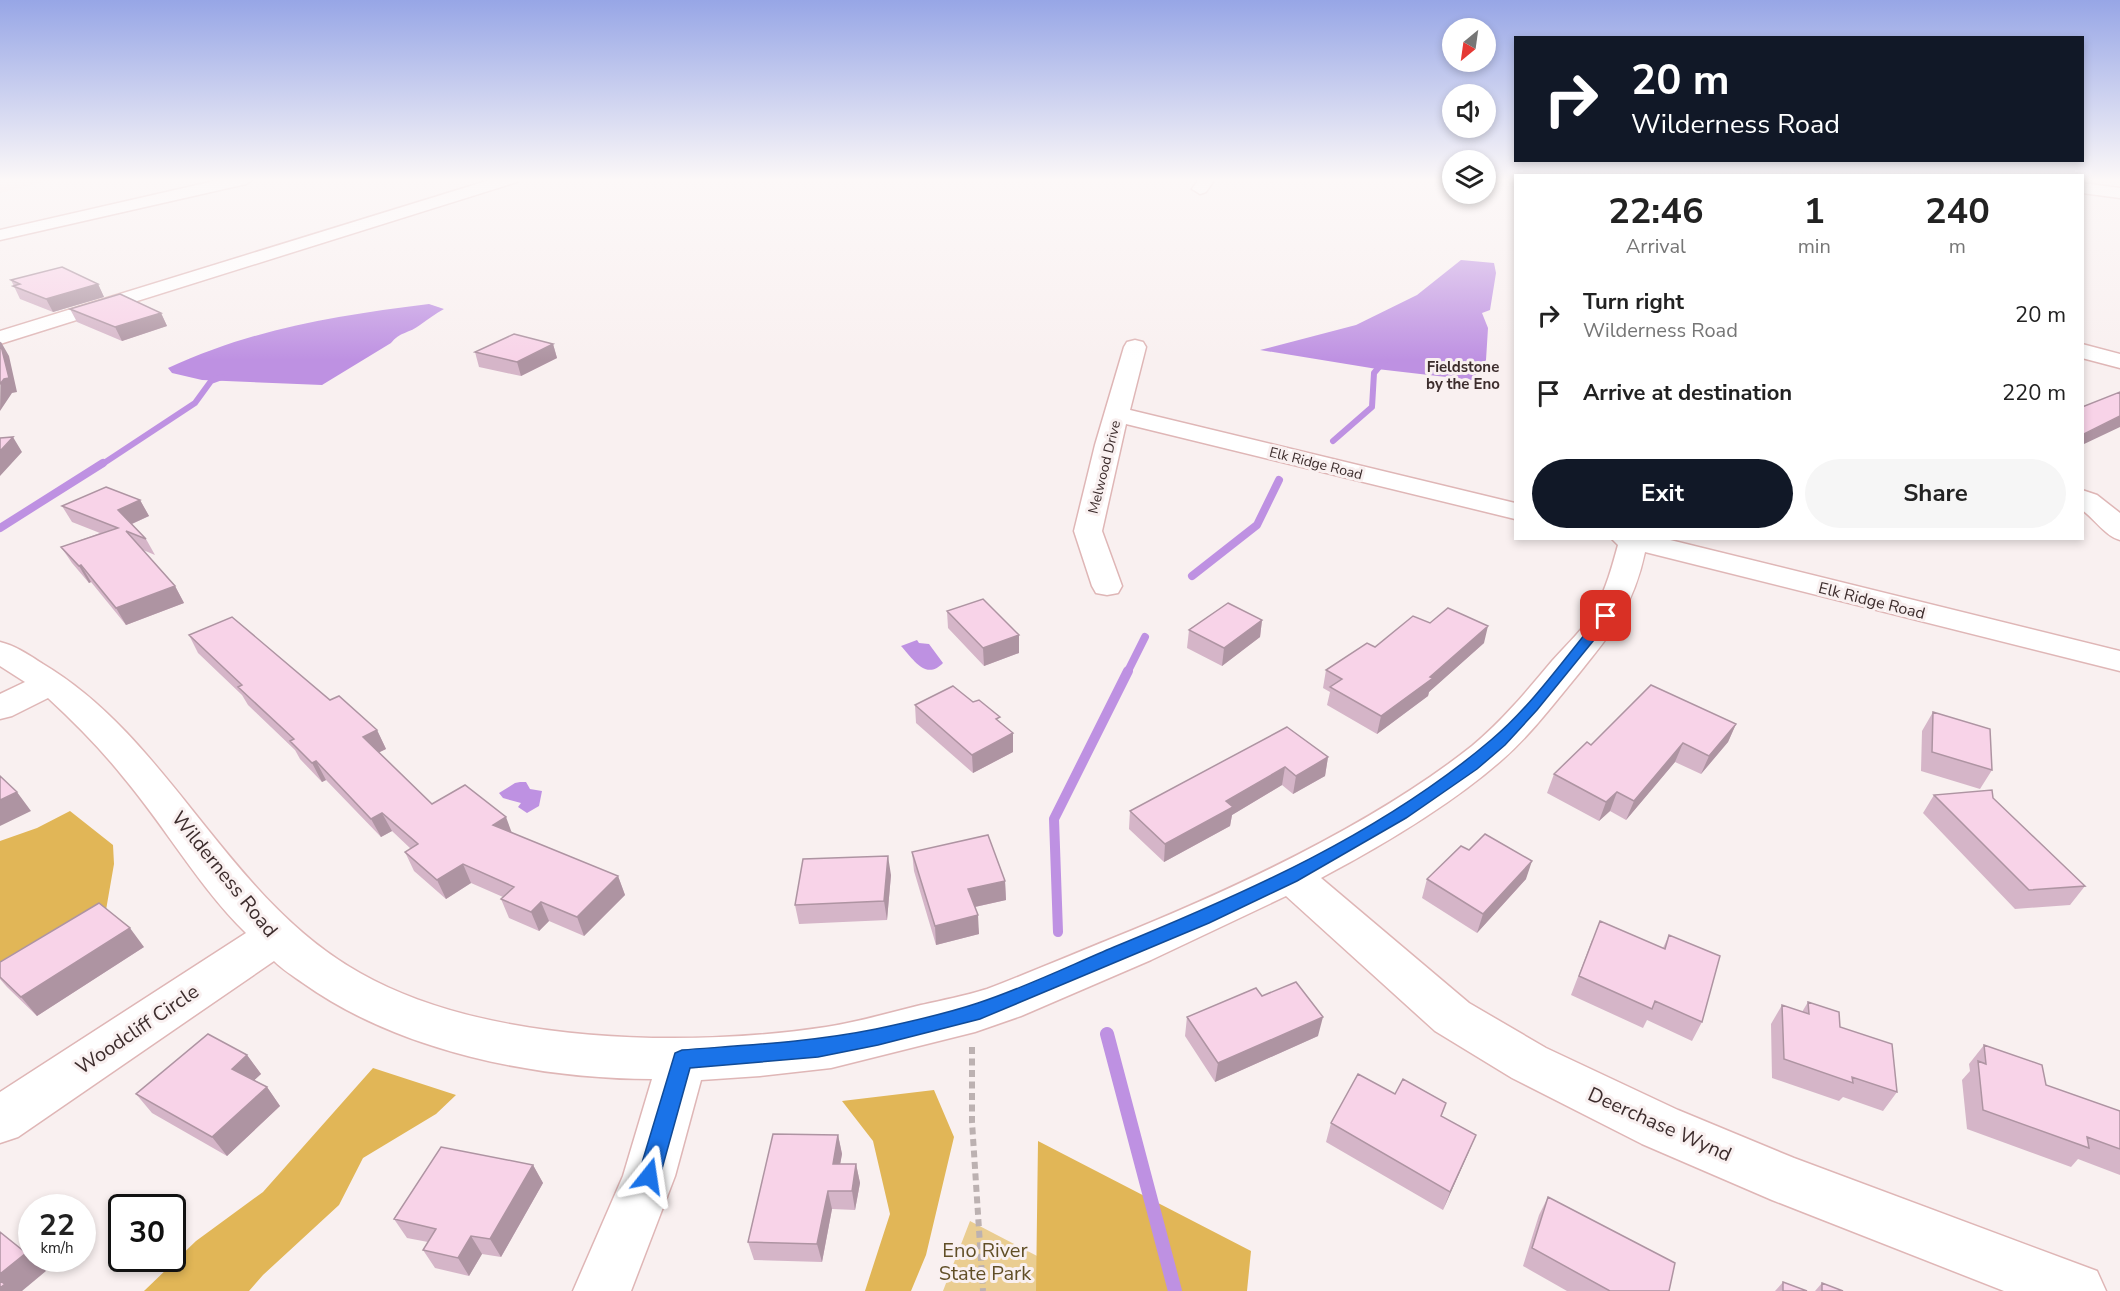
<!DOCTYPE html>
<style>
:root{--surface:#fff;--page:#f6f6f6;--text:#222;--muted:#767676;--accent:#111827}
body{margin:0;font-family:"Nunito Sans",sans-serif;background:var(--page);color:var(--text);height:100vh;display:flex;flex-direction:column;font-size:22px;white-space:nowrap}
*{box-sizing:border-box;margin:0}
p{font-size:20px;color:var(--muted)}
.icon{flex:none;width:33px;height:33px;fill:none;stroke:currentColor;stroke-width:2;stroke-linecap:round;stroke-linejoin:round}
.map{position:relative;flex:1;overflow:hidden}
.side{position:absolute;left:1514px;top:174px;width:570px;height:366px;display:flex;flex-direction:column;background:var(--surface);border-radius:0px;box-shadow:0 3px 9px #0003}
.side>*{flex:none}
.top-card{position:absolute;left:1514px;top:36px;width:570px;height:126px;border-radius:0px;box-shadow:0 3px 9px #0003;background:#111827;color:#fff;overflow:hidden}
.needle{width:39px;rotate:209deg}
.buttons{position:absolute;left:1442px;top:18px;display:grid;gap:12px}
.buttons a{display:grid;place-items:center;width:54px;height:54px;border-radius:50%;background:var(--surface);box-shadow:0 3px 9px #0003;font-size:30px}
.speed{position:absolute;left:18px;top:1194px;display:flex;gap:12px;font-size:30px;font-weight:700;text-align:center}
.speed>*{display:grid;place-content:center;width:78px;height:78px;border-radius:50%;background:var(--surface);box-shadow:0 3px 9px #0003;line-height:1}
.speed small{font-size:15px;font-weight:400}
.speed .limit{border:3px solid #111;border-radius:9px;background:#fff;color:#111}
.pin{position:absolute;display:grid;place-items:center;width:51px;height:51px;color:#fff;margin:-26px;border-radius:12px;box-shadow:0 3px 9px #0006}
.me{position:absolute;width:66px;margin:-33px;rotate:15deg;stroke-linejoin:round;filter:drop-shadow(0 0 4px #0008)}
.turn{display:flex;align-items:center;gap:21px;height:126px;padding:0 18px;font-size:27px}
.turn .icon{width:78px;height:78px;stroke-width:2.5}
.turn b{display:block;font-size:42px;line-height:51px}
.eta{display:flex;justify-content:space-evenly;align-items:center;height:102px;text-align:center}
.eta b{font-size:36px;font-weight:700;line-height:42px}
.button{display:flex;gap:12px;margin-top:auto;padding:12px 18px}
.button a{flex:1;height:69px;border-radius:36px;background:var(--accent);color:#fff;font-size:24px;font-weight:700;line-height:69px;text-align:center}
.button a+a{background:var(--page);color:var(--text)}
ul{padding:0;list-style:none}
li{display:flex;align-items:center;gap:18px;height:78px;padding:0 18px}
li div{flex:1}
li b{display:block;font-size:22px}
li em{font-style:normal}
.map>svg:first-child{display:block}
.built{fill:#fbe6e6}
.green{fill:#eacd91}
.forest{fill:#e1b657}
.water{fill:#be91e2}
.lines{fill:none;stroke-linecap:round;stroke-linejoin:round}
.stream-far3{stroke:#be91e2;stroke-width:6}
.stream-far2{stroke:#be91e2;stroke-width:8}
.stream-far1{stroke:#be91e2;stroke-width:10}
.stream{stroke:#be91e2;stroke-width:14}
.minor-casing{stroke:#dfb6b6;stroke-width:3}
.path{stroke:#bcb1b1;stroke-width:6;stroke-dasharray:7 4.5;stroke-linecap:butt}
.minor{fill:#fff;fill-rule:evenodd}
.wall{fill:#d5b5c8}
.shaded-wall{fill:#ae94a2}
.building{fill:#f8d3e8;stroke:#ae94a2;stroke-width:1.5}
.route{fill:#1a73e8;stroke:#114b97;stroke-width:1.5}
.labels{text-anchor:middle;stroke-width:6;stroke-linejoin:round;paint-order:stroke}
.far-street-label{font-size:14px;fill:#3d2d2d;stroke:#f9f0f0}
.far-neighbourhood-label{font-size:15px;font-weight:bold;fill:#3d2d2d;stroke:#f9f0f0}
.street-label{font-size:16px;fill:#3d2d2d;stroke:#f9f0f0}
.near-street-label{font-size:20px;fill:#3d2d2d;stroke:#f9f0f0}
.near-park-label{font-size:20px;fill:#614f27;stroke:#f9f0f0}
</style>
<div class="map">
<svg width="2120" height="1291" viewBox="0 0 2120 1291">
<rect width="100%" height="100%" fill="#f9f0f0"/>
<path class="built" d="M0 179H58L0 193Z"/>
<path class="green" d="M970 1221 1087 1282 1105 1291H943Z"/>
<path class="forest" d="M70 811 113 845 114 864 106 910 0 962V841L37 828Z
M373 1068 456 1095 436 1114 363 1158 339 1205 263 1275 249 1291H144L196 1241 263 1192Z
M934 1090 954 1137 926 1255 911 1291H865L890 1214 873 1141 842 1101Z
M1038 1141 1251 1251 1247 1291H1036Z"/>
<path class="water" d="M1461 260 1494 263 1496 273 1490 310 1482 313 1488 328 1486 360 1472 380 1377 369 1260 350 1356 325 1417 295Z
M429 304 444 309C435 314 428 319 420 325 410 333 399 332 391 343L322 385 202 380 172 373 168 368C256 328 334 316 429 304Z
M917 640 919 643 929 644 943 663C926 681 913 659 901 646Z
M520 782H526L530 789 542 791 539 806 527 813 518 807 521 803 503 798 499 793 515 783Z"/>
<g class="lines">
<path class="stream-far3" d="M1333 441 1372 407 1374 373 1385 360
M101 465 195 403 211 381 222 377"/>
<path class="stream-far2" d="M0 528 103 463
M1192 576 1257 525 1279 480
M1127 673 1145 637"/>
<path class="stream-far1" d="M1058 932 1054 819 1128 671"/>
<path class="stream" d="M1107 1034 1175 1291"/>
<defs>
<path id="minor" d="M223 179H253L246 184 0 240V230Z
M493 179H518L517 182 0 344V331Z
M1199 179H1215L1206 192 1200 194 1192 189Z
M2082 183 2120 188V198L2082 193Z
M1135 340 1143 342 1146 347 1130 410 1515 503V519L1126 424 1102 531 1122 586 1118 593 1107 595 1096 593 1092 586 1074 531 1095 445 1124 347 1127 342Z
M2082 344 2120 354V368L2082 358Z
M2082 490 2097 495 2120 513V540C2105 536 2095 519 2082 510Z
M1611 538H1662L2120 651V671L1645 552C1633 608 1611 634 1576 677 1553 705 1531 734 1503 759 1451 805 1383 845 1321 878L1469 1003 1546 1048 1678 1110 1794 1158 2097 1271 2106 1291H2004L1772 1200 1642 1144 1512 1078 1435 1031 1286 896 1151 960 1021 1016 975 1032 831 1068 760 1076 701 1080 675 1176 631 1291H573L623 1176 652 1079C536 1079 398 1051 303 983 293 976 282 969 274 961L18 1137 0 1143V1092L246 933C199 887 166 828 124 778 101 749 75 723 48 698L12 716 0 719V694L25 682 0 666V642C16 646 29 655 43 664 171 740 227 899 360 973 485 1044 687 1048 826 1027 858 1022 889 1013 921 1005 943 1000 965 996 987 989 1029 973 1071 955 1113 938 1232 890 1371 826 1472 746 1502 721 1527 691 1552 661 1567 644 1584 629 1595 609 1606 589 1612 567 1618 545Z"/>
</defs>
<use href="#minor" class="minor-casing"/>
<path class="path" d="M972 1047V1122L983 1291"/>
<use href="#minor" class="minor"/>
</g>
<path class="wall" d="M11 280 98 284 104 297 53 312 20 299Z
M70 309 161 313 167 326 122 341 77 322Z
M553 344 557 358 521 376 479 367 475 352Z
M140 500 149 516 132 524 146 539 155 555 143 550 175 586 184 603 126 625 91 582 89 583 72 563 61 547 100 533 72 522 62 506Z
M947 611 1019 635V653L984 666 948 628Z
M1262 620 1260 637 1222 666 1187 648 1189 630Z
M1430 623 1484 643 1429 692 1428 696 1377 734 1327 705 1330 692 1323 688 1326 670Z
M189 635 330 700 377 730 386 749 379 752 432 804 512 833 618 876 625 895 584 936 549 921 539 931 509 918 501 899 503 897 471 883 446 899 414 871 405 852 411 849 392 831 381 837 326 780 322 782 300 759 295 750 248 705 242 695 198 653Z
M973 702 1013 733V752L973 773 916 723 915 705Z
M1933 712 1992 770 1980 789 1921 771 1922 731Z
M1736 724 1728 742 1701 774 1675 762 1626 820 1610 811 1599 821 1547 793 1554 774 1591 745Z
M1287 727 1328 757 1325 776 1293 794 1282 785 1232 815 1230 826 1164 862 1129 829 1130 811Z
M1934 795 2085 886 2070 905 2015 909 1923 813Z
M912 852 1005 881 1006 900 975 907 979 934 936 945 914 871Z
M891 875 887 920 799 924 795 905Z
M1427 879H1526L1477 933 1422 898Z
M1669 935 1702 1022 1692 1041 1647 1020 1643 1028 1571 995 1592 940 1663 948Z
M144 947 37 1016 7 987 0 979V962Z
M1262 996 1318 1036 1215 1082 1185 1036 1187 1017Z
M1808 1002 1840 1027 1897 1092 1883 1111 1843 1097 1839 1101 1772 1078 1771 1024 1782 1005 1802 1012Z
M1984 1045 2046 1085 2120 1111V1175L2078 1159 2071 1167 1967 1129 1962 1080 1970 1071 1969 1064Z
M247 1055 261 1074 254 1080 267 1087 280 1106 227 1156 152 1113 136 1094Z
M1395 1094 1476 1135 1443 1210 1326 1142 1331 1123Z
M838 1135 842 1154 840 1164H856L860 1183 855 1210 832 1209 822 1262 754 1260 748 1242Z
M533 1165 543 1183 501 1257 482 1254 469 1276 435 1268 423 1250 428 1242 407 1238 394 1219Z
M1548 1197 1669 1291H1567L1523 1266 1539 1215Z
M1783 1282 1807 1291H1775Z
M1822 1283 1843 1291H1815Z"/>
<path class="shaded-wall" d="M98 284 104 297 53 312 46 299Z
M161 313 167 326 122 341 115 327Z
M1 342 9 356 17 392 12 393 0 411Z
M553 344 557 358 521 376 517 362Z
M2120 416V427L2082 445V436L2084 434Z
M13 437 22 452 0 476V451Z
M140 500 149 516 127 526 118 510Z
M81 565 91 582 89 583 79 566Z
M175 586 184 603 126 625 116 608Z
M1262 620 1260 637 1222 666 1224 648Z
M1488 626 1484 643 1429 692 1428 696 1377 734 1381 716 1430 677Z
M1019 635V653L984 666 983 648Z
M1736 724 1728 742 1701 774 1709 756Z
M377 730 386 749 372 756 363 737Z
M1013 733V752L973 773 972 755Z
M1683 743 1675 762 1626 820 1634 801Z
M1328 757 1325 776 1293 794 1296 776Z
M316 761 326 780 322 782 312 763Z
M1285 767 1282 785 1232 815 1230 826 1164 862 1165 844 1226 801Z
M17 792 31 811 0 826V800Z
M1617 792 1610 811 1599 821 1606 802Z
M382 813 392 831 381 837 371 819Z
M506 817 513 836 493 825Z
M888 856 891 875 887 920 884 901Z
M1532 861 1526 879 1477 933 1483 914Z
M463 864 471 883 446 899 437 880Z
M618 876 625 895 584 936 577 917Z
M1005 881 1006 900 970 908 968 889Z
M541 902 549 921 539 931 531 912Z
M978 915 979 934 936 945 935 926Z
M130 928 144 947 37 1016 21 997Z
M1323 1017 1318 1036 1215 1082 1218 1063Z
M247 1055 261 1074 246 1088 232 1069Z
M267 1087 280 1106 227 1156 212 1137Z
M838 1135 842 1154 837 1182 833 1164Z
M1476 1135 1468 1154 1443 1210 1450 1192Z
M856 1164 860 1183 855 1210 852 1191Z
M533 1165 543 1183 501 1257 490 1239Z
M828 1191 832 1209 822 1262 817 1244Z
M471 1236 482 1254 469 1276 458 1258Z
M26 1253 46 1271 22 1291H0V1274Z"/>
<path class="building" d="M62 267 98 284 46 299 13 286 20 284 11 280Z
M120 294 161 313 115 327 70 309Z
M514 334 553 344 517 362 475 352Z
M0 342 9 378 4 379 0 384Z
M2120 392V416L2084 434 2082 433V407Z
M13 437 0 451V438Z
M106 487 140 500 118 510 146 539 126 531 175 586 116 608 81 565 79 566 61 547 118 528 62 506Z
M983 599 1019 635 983 648 947 611Z
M1228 603 1262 620 1224 648 1189 630Z
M1448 608 1488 626 1430 677 1433 678 1381 716 1330 687 1342 679 1326 670 1367 643 1375 647 1413 616 1430 623Z
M232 617 330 700 339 696 377 730 363 737 432 804 465 785 506 817 493 825 618 876 577 917 541 902 531 912 501 899 514 887 463 864 437 880 405 852 418 844 382 813 371 819 316 761 312 763 290 741 294 739 238 687 242 685 189 635Z
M1651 685 1736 724 1709 756 1683 743 1634 801 1617 792 1606 802 1554 774 1587 742 1591 745Z
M953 686 973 702 979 700 1000 717 996 719 1013 733 972 755 915 705Z
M1933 712 1990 729 1992 770 1932 752Z
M1287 727 1328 757 1296 776 1285 767 1226 801 1233 807 1165 844 1130 811Z
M0 776 17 792 0 800Z
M1992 790 1993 798 2085 886 2029 890 1934 795Z
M1485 834 1532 861 1483 914 1427 879 1461 846 1469 850Z
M988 835 1005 881 968 889 978 915 935 926 912 852Z
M888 856 884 901 795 905 803 859Z
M99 903 130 928 21 997 0 977V962Z
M1600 921 1665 949 1669 935 1720 956 1702 1022 1655 1001 1652 1009 1579 976Z
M1296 982 1323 1017 1218 1063 1187 1017 1256 988 1262 996Z
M1808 1002 1839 1012 1840 1027 1892 1044 1897 1092 1852 1077 1853 1083 1784 1059 1782 1005 1809 1014Z
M208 1034 247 1055 232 1069 267 1087 212 1137 136 1094Z
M1984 1045 2042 1065 2046 1085 2120 1111V1149L2087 1137 2089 1148 1983 1110 1978 1061 1986 1064Z
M1358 1074 1395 1094 1403 1079 1446 1103 1441 1116 1476 1135 1450 1192 1331 1123Z
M773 1134 838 1135 833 1164H856L852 1191H828L817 1244 748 1242Z
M441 1147 533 1165 490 1239 471 1236 458 1258 423 1250 436 1229 394 1219Z
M1548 1197 1675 1263 1669 1291H1610L1532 1248Z
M0 1232 26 1253 0 1274Z
M0 1281 5 1284 0 1288Z
M1783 1282 1807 1291H1783Z
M1822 1283 1843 1291H1822Z"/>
<linearGradient id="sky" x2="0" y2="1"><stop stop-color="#97a6e6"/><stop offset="0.5" stop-color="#fcf8f8"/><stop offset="1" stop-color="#fcf8f8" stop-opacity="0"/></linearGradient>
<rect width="2120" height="360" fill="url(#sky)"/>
<path class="route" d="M1606 612 1611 613 1613 616 1611 619 1537 710 1505 745 1477 769 1406 818 1297 881 1209 923 980 1019 878 1045 818 1057 690 1068 660 1176 656 1183 649 1186 641 1183 638 1176 675 1053 682 1050C747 1045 812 1042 876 1029 909 1022 945 1014 978 1003 1024 988 1069 966 1114 947 1246 893 1382 833 1491 740 1531 707 1568 654 1602 613Z"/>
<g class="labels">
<g class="far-street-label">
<text transform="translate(1316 463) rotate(14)" y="5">Elk Ridge Road</text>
<text transform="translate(1104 467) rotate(-76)" y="5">Melwood Drive</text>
</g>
<g class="far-neighbourhood-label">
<text x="1463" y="372">Fieldstone<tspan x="1463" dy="17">by the Eno</tspan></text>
</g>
<g class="street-label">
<text transform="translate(1872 600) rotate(14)" y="6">Elk Ridge Road</text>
</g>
<g class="near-street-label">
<text transform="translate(225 874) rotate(51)" y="7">Wilderness Road</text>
<text transform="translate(137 1029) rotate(-34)" y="7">Woodcliff Circle</text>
<text transform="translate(1660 1124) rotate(24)" y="7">Deerchase Wynd</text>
</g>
<g class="near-park-label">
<text x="985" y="1257">Eno River<tspan x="985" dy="23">State Park</tspan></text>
</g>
</g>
</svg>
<div class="buttons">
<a><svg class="needle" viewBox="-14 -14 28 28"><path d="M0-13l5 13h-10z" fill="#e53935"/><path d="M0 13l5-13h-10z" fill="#767676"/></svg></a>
<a><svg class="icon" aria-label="sound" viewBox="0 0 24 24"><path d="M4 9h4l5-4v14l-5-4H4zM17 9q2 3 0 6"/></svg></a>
<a><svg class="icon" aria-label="layers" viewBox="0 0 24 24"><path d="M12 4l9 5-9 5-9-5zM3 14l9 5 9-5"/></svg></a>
</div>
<div class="speed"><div>22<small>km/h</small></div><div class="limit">30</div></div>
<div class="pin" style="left:1606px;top:616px;background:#d93025"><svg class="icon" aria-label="arrive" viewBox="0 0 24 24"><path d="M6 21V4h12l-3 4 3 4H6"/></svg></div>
<svg class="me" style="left:649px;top:1176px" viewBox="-20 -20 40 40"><path d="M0-17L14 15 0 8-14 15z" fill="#1a73e8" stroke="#fff" stroke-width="4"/></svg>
<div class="top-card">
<div class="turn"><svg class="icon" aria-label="right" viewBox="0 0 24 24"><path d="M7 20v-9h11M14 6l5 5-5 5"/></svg><div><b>20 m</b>Wilderness Road</div></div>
</div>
<section class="side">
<div class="eta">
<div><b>22:46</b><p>Arrival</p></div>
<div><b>1</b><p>min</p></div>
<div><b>240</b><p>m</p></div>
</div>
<ul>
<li><svg class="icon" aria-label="right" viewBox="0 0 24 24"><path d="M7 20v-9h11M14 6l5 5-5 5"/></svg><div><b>Turn right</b><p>Wilderness Road</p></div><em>20 m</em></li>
<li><svg class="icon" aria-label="arrive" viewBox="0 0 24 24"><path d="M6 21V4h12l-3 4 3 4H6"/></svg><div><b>Arrive at destination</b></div><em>220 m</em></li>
</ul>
<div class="button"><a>Exit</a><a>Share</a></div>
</section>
</div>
